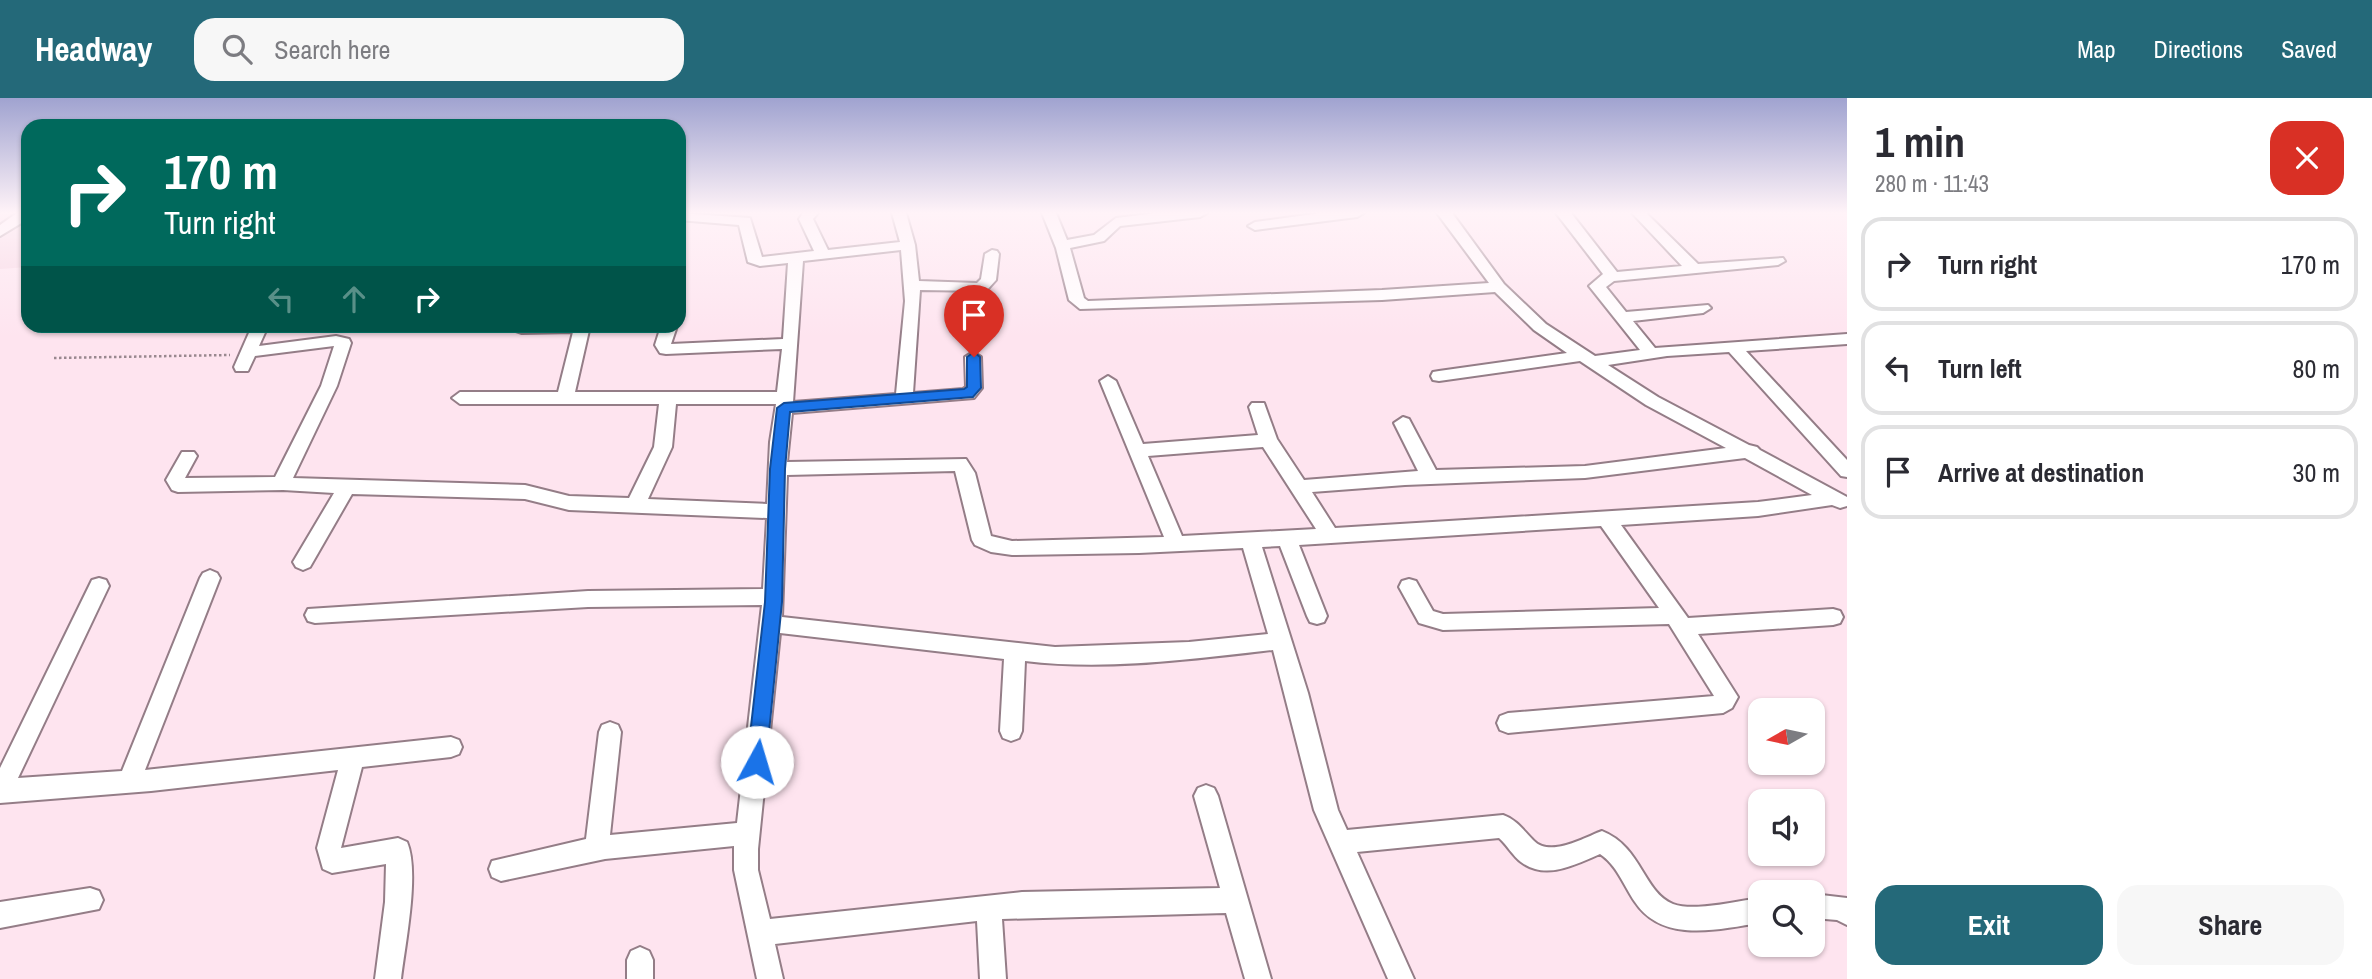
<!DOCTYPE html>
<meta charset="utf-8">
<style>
:root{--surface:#fff;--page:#f7f7f7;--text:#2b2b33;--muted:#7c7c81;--line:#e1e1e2;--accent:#246979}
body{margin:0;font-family:"Archivo Narrow",sans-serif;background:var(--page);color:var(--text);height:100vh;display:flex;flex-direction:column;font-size:26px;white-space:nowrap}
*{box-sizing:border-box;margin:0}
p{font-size:23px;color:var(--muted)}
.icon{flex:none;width:38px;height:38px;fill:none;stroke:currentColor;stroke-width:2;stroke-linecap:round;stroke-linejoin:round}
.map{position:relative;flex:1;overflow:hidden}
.drawer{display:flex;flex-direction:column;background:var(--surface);width:525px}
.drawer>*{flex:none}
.hud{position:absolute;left:21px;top:21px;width:665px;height:214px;border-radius:21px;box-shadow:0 2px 5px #0004;background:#00695c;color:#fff;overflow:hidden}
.needle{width:46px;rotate:261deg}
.controls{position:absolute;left:1748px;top:600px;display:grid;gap:14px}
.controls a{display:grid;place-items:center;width:77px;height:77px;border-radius:14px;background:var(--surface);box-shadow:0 2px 5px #0004;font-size:35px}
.pin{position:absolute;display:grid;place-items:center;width:60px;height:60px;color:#fff;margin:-72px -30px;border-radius:50% 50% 50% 0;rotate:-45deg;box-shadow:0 0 7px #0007}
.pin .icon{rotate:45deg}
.me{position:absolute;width:77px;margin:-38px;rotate:6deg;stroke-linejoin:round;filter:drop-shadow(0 0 5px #0008)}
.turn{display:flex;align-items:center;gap:24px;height:147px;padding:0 28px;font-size:32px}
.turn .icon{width:91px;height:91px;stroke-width:2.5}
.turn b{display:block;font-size:49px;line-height:60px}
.lanes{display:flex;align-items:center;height:66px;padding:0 28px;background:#0003;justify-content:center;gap:35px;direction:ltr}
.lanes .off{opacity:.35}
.round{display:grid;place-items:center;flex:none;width:74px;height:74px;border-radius:21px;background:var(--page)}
.summary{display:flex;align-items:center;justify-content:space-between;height:119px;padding:0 28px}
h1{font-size:42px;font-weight:700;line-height:52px}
.action{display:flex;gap:14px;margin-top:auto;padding:14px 28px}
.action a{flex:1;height:80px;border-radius:21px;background:var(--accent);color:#fff;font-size:28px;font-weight:700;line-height:80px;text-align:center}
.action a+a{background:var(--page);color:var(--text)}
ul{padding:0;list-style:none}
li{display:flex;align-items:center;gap:21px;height:94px;margin:0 14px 10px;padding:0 14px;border:4px solid var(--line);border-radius:21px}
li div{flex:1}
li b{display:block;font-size:26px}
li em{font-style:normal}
header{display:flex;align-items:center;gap:42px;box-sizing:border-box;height:98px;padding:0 35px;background:var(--accent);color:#fff}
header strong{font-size:33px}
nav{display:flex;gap:38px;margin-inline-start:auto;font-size:24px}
.search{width:490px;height:63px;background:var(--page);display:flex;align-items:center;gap:18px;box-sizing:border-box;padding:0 24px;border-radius:21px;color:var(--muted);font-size:26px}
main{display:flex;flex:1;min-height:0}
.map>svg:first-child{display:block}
.built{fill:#f6d4e2}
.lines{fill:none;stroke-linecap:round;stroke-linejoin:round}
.minor-casing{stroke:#947d87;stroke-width:4}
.path{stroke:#99888f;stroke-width:2.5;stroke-dasharray:2.5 2.5;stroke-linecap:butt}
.minor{fill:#fff;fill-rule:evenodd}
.route{fill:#1a73e8;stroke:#114b97;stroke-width:2}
</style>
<header>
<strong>Headway</strong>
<div class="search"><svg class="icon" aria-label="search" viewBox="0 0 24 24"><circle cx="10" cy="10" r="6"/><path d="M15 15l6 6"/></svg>Search here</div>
<nav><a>Map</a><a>Directions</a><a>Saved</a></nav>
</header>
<main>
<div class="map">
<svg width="1847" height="881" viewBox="0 0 1847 881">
<rect width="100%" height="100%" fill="#fee4ef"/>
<path class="built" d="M0 115H28V169L0 171Z"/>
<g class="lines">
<defs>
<path id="minor" d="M17 115H28V121L0 138V127Z
M679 115 750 120 762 159 814 153 799 121 803 115H818L813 121 828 152 900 144 892 115H906L915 147 919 183 977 185 981 181 985 156 992 152 997 153 999 156 996 182 986 193 920 192 913 295 963 291 966 289 965 259 973 254 981 259 982 290 974 300 792 315 787 364 966 361 975 375 991 438 1012 443 1164 439 1100 283 1108 278 1116 283 1143 346 1258 337 1249 309 1252 305H1264L1277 341 1304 382 1418 373 1394 325 1403 319 1409 321 1436 372 1585 368 1726 350 1646 307 1580 263 1439 283 1433 282 1431 278 1433 274 1439 273 1567 255 1534 232 1495 194 1382 202 1080 211 1069 202 1056 150 1042 115H1056L1067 142 1094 137 1116 120 1157 115H1207L1200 119 1120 128 1104 143 1070 150 1084 200 1088 203 1382 192 1489 185 1437 115H1452L1504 186 1546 226 1595 258 1640 252 1589 188 1603 176 1556 115H1571L1617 174 1682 168 1632 115H1646L1698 166 1783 160 1785 163 1778 167 1614 183 1606 189 1626 214 1708 207 1711 210 1703 215 1633 223 1655 250 1847 236V246L1746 253 1847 362V379L1841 378 1729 254 1667 258 1608 267 1658 299 1749 347 1757 349 1760 352 1847 399V408L1840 410 1832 407 1758 418 1621 427 1688 520 1833 511 1840 513 1843 519 1840 525 1833 527 1698 536 1738 599 1732 610 1723 615 1508 635 1500 632 1497 625 1500 618 1508 615 1714 598 1669 526 1443 532 1419 525 1399 489 1402 483 1409 481 1416 483 1433 513 1443 516 1659 510 1601 428 1299 447 1327 518 1324 524 1317 526 1310 524 1307 518 1280 448 1262 449 1308 595 1338 712 1347 732 1503 717C1517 722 1523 732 1533 742 1550 760 1583 740 1602 733 1641 748 1644 795 1673 806 1694 814 1737 803 1760 800V825C1718 831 1663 846 1635 804 1624 788 1617 767 1600 756 1576 766 1546 783 1521 764 1513 758 1507 747 1499 740L1357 754 1414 881H1388L1314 712 1273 552C1192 561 1107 573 1025 563L1022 633 1019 640 1011 643 1003 640 1000 633 1004 561 780 535 758 751V772L770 821 1022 794 1220 790 1194 698 1198 690 1206 687 1214 690 1218 698 1271 881H1245L1226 815 1002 821 1006 881H980L977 823 775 846 783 881H757L734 772V748L605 761 501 783 492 779 489 771 492 763 586 741 599 634 602 627 610 624 618 627 621 634 610 737 737 725 762 507 588 509 315 525 308 523 305 517 308 511 588 493 763 491 767 420 569 412 525 401 352 396 310 469 303 472 296 469 293 464 334 395 283 392 178 394 172 392 166 382 182 354H194L197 358 185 380 275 379 321 288 334 248 255 258 248 273H236L234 269 252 228H268L259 248 336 238 349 241 351 245 337 288 293 380 525 387 569 398 629 400 654 349 659 306H460L452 300 460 294H558L573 234 522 235 516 233V228H590L575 294H777L782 251 666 256 660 255 655 247 661 228H677L671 246 783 241 788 165 760 168 748 164 739 127 679 122ZM901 152 905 203 896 296 793 304 803 163ZM676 306H776L770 344 767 406 648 401 672 349ZM1263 349 1316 431 1182 438 1148 358ZM1745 360 1812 397 1758 404 1335 430 1312 394 1405 387 1585 380ZM955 373 972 442 975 447 991 454 1012 457 1139 455 1243 450 1268 536 1189 544 1055 549 782 519 787 377Z
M1321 115H1364L1357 119 1255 132 1248 128 1255 124Z
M210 472 217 475 220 480 145 672 451 639 459 642 462 649 459 656 451 659 362 669 341 750 398 740 407 744C420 774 405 847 401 881H375L385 804 386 766 332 775 323 771 317 750 338 672 151 693 0 705V670L92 482 99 480 106 482 109 488 18 680 122 673 200 480 203 475Z
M90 790 99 793 103 802 99 811 0 830V804Z
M1813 796 1847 800V827L1837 822 1813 820Z
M640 849 649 853 653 862V881H627V862L631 853Z"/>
</defs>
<use href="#minor" class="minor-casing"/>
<path class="path" d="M54 260 230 257"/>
<use href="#minor" class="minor"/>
</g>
<linearGradient id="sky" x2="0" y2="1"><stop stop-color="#a0a3d0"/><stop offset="0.48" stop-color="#fff3f8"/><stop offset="1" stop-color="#fff3f8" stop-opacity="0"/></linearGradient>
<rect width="1847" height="239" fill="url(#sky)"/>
<path class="route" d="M974 254 980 259 981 290 973 299 790 314 785 371 782 504 766 664 764 670 757 672 750 670 747 664 765 504 770 371 777 310 784 305 964 291 967 289V259Z"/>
</svg>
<div class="controls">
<a><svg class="needle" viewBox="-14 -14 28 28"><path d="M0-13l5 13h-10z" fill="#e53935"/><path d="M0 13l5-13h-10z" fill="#7c7c81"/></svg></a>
<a><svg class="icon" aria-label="sound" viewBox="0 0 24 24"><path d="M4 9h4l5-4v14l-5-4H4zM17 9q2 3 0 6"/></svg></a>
<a><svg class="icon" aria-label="search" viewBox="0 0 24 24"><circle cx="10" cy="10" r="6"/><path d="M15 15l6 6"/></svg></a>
</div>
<div class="pin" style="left:974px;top:259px;background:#d93025"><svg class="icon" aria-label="arrive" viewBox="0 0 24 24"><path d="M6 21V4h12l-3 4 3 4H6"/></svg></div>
<svg class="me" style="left:757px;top:664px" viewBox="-20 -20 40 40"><circle r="19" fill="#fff"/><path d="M0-13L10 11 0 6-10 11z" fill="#1a73e8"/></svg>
<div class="hud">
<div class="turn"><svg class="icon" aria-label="right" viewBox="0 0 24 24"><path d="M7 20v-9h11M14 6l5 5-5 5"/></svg><div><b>170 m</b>Turn right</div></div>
<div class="lanes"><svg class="icon off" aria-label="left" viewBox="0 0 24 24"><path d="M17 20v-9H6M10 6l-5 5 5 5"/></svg><svg class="icon off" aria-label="ahead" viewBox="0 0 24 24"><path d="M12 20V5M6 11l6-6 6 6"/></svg><svg class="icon" aria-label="right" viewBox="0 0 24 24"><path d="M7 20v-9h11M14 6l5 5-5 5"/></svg></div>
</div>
</div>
<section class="drawer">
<div class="summary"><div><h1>1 min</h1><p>280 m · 11:43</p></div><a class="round" style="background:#d93025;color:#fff"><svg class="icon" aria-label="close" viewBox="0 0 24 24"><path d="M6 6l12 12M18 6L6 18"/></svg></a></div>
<ul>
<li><svg class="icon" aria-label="right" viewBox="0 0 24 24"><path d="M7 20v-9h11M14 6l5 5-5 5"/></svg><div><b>Turn right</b></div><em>170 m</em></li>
<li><svg class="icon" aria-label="left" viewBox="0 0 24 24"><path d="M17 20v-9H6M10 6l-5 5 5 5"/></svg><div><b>Turn left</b></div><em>80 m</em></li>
<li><svg class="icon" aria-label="arrive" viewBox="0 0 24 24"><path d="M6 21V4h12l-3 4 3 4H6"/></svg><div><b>Arrive at destination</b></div><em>30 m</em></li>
</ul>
<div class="action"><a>Exit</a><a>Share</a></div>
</section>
</main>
